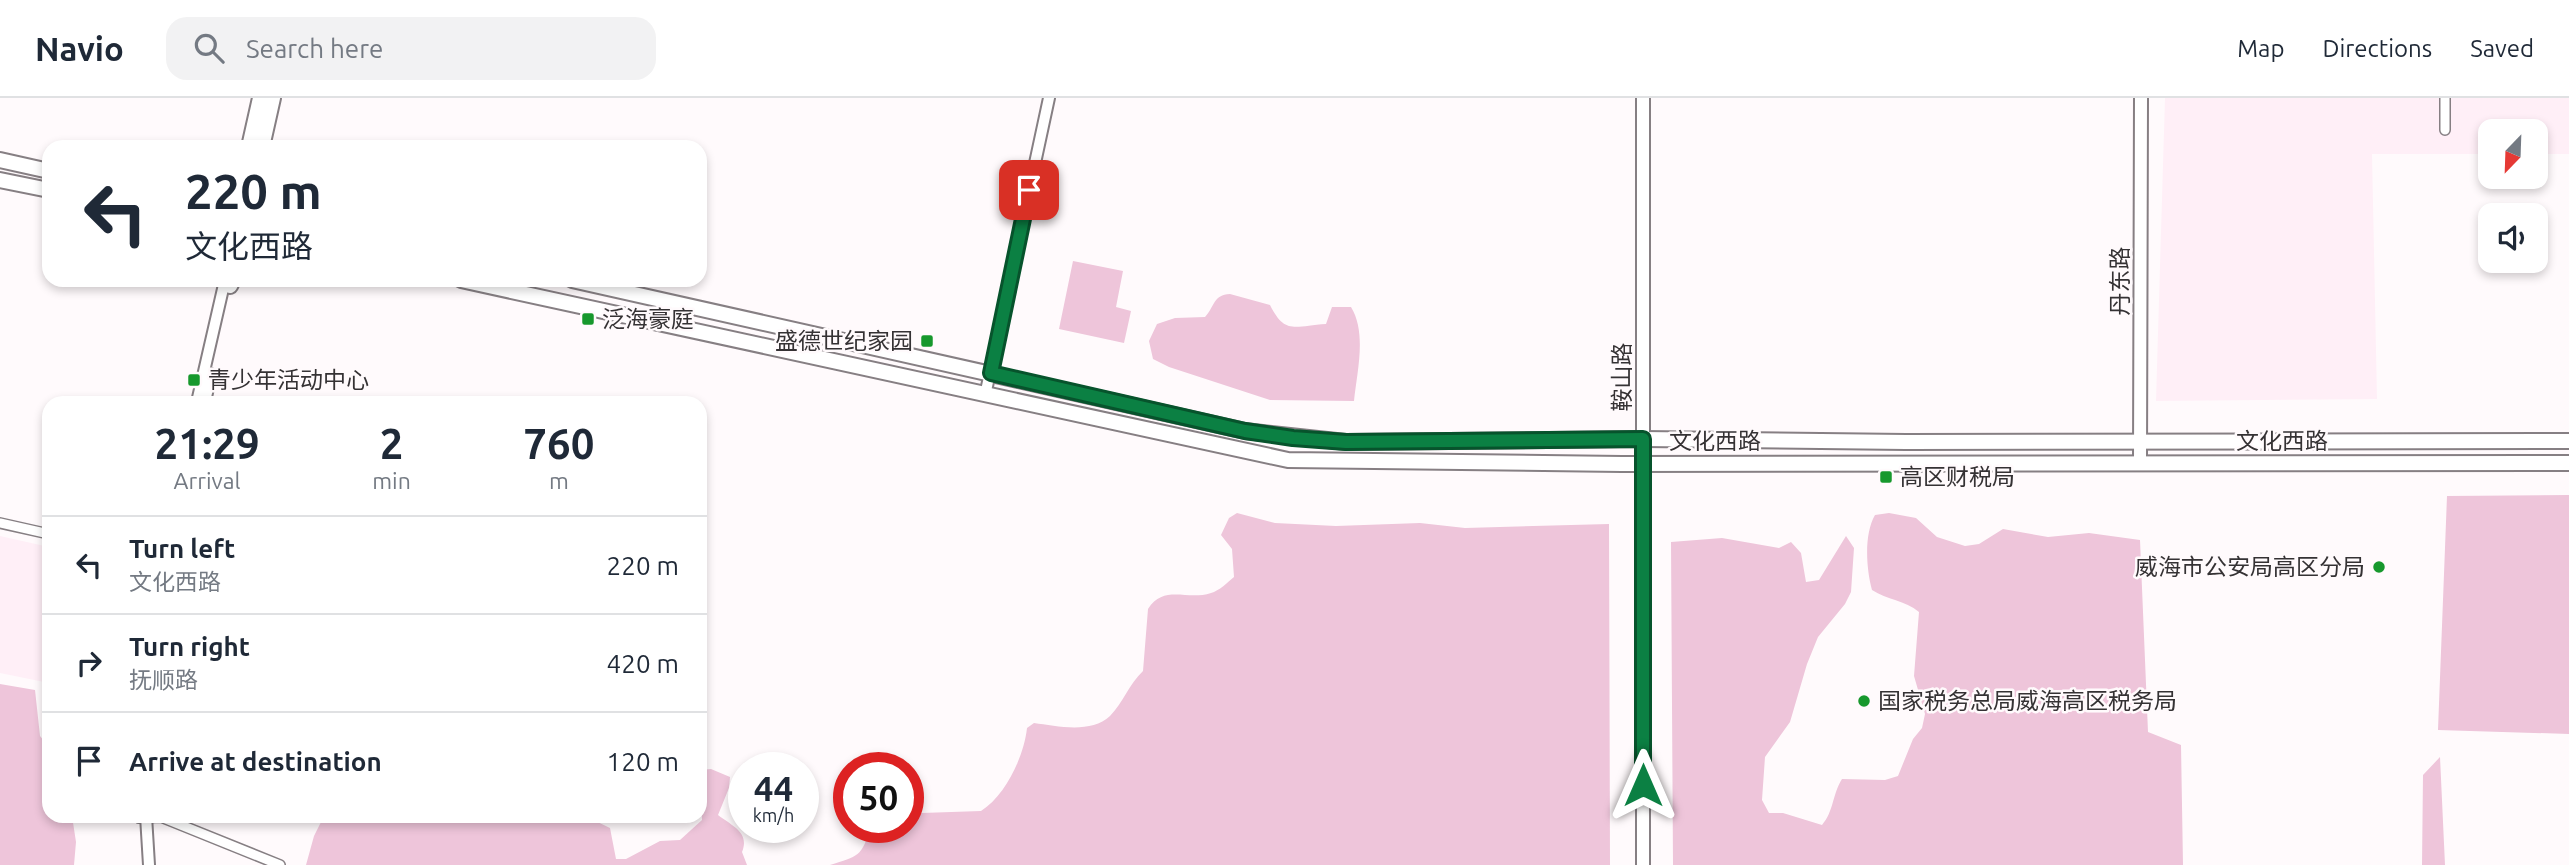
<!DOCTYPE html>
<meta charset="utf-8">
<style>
:root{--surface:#fff;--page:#f2f2f3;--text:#1f2937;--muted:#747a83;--line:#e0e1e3}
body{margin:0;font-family:Ubuntu,"Noto Sans SC",sans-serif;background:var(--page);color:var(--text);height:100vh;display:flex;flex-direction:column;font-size:26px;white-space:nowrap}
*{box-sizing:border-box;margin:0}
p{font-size:23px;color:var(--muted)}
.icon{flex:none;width:38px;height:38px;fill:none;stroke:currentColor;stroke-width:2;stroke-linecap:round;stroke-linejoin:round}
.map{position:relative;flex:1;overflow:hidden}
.sheet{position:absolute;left:42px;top:298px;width:665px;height:427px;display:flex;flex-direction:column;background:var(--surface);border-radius:21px;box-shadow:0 4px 10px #0003}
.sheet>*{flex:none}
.banner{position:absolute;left:42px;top:42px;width:665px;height:147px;border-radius:21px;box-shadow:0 4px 10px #0003;background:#fff;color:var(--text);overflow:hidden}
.needle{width:46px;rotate:203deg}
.fabs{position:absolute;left:2478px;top:21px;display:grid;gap:14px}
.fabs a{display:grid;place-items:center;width:70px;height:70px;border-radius:14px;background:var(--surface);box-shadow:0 4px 10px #0003;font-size:35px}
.speed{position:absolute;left:728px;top:654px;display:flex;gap:14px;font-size:35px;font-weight:700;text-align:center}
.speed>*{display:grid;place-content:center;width:91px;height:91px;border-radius:50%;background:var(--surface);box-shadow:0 4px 10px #0003;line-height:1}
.speed small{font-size:18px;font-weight:400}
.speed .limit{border:10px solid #d22;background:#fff;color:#111}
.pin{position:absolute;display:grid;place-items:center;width:60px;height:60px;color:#fff;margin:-30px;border-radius:14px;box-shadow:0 4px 10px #0006}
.me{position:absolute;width:77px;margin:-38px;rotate:0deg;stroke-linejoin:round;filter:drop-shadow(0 0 5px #0008)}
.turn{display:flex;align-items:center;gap:24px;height:147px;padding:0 28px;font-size:32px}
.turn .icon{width:91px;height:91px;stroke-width:2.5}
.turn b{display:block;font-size:49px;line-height:60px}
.eta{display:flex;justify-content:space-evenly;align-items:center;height:119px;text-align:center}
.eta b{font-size:42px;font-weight:600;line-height:49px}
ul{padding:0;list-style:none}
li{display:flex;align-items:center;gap:21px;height:98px;padding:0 28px;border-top:2px solid var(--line)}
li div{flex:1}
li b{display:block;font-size:26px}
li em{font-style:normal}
header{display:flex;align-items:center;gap:42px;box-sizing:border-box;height:98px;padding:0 35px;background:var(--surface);border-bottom:2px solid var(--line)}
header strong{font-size:33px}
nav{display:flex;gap:38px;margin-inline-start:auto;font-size:24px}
.search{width:490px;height:63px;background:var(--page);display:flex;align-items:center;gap:18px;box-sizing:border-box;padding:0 24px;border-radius:21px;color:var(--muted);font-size:26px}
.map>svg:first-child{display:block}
.built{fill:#ffeff7}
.green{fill:#eec5da}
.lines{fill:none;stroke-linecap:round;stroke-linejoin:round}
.minor-casing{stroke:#867f83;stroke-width:12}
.tertiary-casing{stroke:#867f83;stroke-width:14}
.secondary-casing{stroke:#867f83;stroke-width:16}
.primary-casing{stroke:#867f83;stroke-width:18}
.minor{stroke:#fff;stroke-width:9}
.tertiary{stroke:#fff;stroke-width:10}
.secondary{stroke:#fff;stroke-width:12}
.primary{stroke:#fff;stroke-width:14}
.route-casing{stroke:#07532c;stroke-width:18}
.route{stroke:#0b8043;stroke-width:12}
.poi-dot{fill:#17982d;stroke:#fffafc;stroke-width:2.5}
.labels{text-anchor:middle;stroke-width:5;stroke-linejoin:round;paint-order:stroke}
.street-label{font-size:23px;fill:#353234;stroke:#fffafc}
.poi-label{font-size:23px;fill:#353234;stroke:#fffafc;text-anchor:start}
</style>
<header>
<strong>Navio</strong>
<div class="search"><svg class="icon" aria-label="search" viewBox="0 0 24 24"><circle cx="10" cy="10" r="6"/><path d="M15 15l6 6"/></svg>Search here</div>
<nav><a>Map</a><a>Directions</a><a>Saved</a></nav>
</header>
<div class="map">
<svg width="2569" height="767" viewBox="0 0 2569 767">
<rect width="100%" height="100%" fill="#fffafc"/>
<path class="built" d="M2165 0H2569V56H2536V33H2490V56H2372L2377 301 2156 303Z
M0 438 49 449V585L0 575Z"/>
<path class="green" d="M1073 163 1123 173 1116 209 1131 213 1124 245 1059 231Z
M1230 196 1270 207C1285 237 1294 228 1326 226L1332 209H1351C1367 235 1357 274 1354 303L1270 302 1169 269 1153 261 1149 243 1157 226 1175 220 1205 219C1215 208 1213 197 1230 196Z
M2569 397V636L2438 632 2447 398Z
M1237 415 1275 425 1336 428 1420 425 1465 430 1609 426 1610 767H830C858 758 862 759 870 730H908V711L922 715 981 713C1006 697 1024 658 1027 630L1034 625C1057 628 1091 636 1110 618 1123 605 1129 586 1143 573L1148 511C1164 486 1187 503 1211 495 1219 493 1228 484 1234 479L1232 451 1221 437 1229 420Z
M1889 415 1916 420 1937 439 1965 448 1979 446 2003 431 2048 439 2089 435 2140 442 2148 634 2181 647 2183 767H1673L1671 444 1722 440 1779 450 1791 444 1801 455 1806 484 1819 482 1846 438 1854 450 1851 494 1845 506 1818 539 1807 566 1790 624 1765 659 1762 702 1769 715H1783L1822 727C1834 713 1832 697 1842 681L1885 682 1898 678 1913 641 1922 630 1925 616 1914 578 1919 514C1905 502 1887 502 1872 492 1866 470 1864 436 1875 417Z
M0 586 35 592 40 638 49 649V718H72L76 744 74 767H0Z
M2440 659 2445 767H2422L2423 677Z
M711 671 730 679 729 690 718 717C732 728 750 734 742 754L747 767H306L314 738 324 718H585L610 730 616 761H626L660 743 680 742 702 722 700 672Z"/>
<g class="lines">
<defs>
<path id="minor" d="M2445 32V0
M0 425 49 436
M139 720 161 719 280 767"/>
<path id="tertiary" d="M986 293 1049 0
M197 304 225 182
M205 304 211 276
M146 718 149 767"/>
<path id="secondary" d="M2140 365 2141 0
M1643 767V0"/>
<path id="primary" d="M249 49 260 0
M262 49 273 0
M0 62 49 73
M0 82 49 92
M461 182 1288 362 1622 366 2569 365
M572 182 1245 333 1346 344 1643 341 1906 344 2569 343
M230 188 233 182"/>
</defs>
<use href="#minor" class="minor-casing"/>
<use href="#tertiary" class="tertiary-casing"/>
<use href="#secondary" class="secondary-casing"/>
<use href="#primary" class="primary-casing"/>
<use href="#minor" class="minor"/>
<use href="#tertiary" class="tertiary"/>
<use href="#secondary" class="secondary"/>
<use href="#primary" class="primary"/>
</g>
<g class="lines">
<defs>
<path id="route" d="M1029 92 991 275 1245 333 1293 340 1346 344 1643 341V687"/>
</defs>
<use href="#route" class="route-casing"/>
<use href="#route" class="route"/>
</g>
<g class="poi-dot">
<rect x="581" y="214" width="14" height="14" rx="3.5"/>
<rect x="920" y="236" width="14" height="14" rx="3.5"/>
<rect x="187" y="275" width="14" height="14" rx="3.5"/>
<rect x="1879" y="372" width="14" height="14" rx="3.5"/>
<circle cx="2379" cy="469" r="7"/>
<circle cx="1864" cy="603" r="7"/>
</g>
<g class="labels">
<g class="street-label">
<text transform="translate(2120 183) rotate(-90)" y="8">丹东路</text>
<text transform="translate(1622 279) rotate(-90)" y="8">鞍山路</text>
<text x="1715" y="351">文化西路</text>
<text x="2282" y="351">文化西路</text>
</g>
<g class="poi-label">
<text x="602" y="229">泛海豪庭</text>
<text x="913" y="251" text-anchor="end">盛德世纪家园</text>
<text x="208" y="290">青少年活动中心</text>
<text x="1900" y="387">高区财税局</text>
<text x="2365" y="477" text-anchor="end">威海市公安局高区分局</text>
<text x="1878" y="611">国家税务总局威海高区税务局</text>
</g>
</g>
</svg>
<div class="fabs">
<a><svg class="needle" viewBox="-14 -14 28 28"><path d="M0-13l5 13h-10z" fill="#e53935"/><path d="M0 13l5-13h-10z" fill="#747a83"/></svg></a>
<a><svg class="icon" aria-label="sound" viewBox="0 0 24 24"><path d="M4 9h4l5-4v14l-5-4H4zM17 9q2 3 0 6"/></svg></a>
</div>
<div class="speed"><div>44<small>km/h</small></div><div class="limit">50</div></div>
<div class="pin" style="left:1029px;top:92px;background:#d93025"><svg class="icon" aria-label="arrive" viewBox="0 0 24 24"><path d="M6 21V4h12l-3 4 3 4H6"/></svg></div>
<svg class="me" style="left:1643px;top:687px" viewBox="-20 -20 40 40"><path d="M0-17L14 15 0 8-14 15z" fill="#0b8043" stroke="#fff" stroke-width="4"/></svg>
<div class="banner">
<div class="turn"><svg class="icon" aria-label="left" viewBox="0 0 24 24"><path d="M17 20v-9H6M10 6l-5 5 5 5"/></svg><div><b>220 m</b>文化西路</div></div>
</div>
<section class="sheet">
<div class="eta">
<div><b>21:29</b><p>Arrival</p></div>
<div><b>2</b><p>min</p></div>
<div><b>760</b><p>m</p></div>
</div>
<ul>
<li><svg class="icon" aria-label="left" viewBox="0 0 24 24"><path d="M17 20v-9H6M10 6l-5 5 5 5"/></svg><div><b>Turn left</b><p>文化西路</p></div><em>220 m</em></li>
<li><svg class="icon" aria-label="right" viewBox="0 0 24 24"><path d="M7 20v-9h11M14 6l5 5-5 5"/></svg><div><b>Turn right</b><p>抚顺路</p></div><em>420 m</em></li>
<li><svg class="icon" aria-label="arrive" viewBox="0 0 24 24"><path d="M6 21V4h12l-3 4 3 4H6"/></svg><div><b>Arrive at destination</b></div><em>120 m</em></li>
</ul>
</section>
</div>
